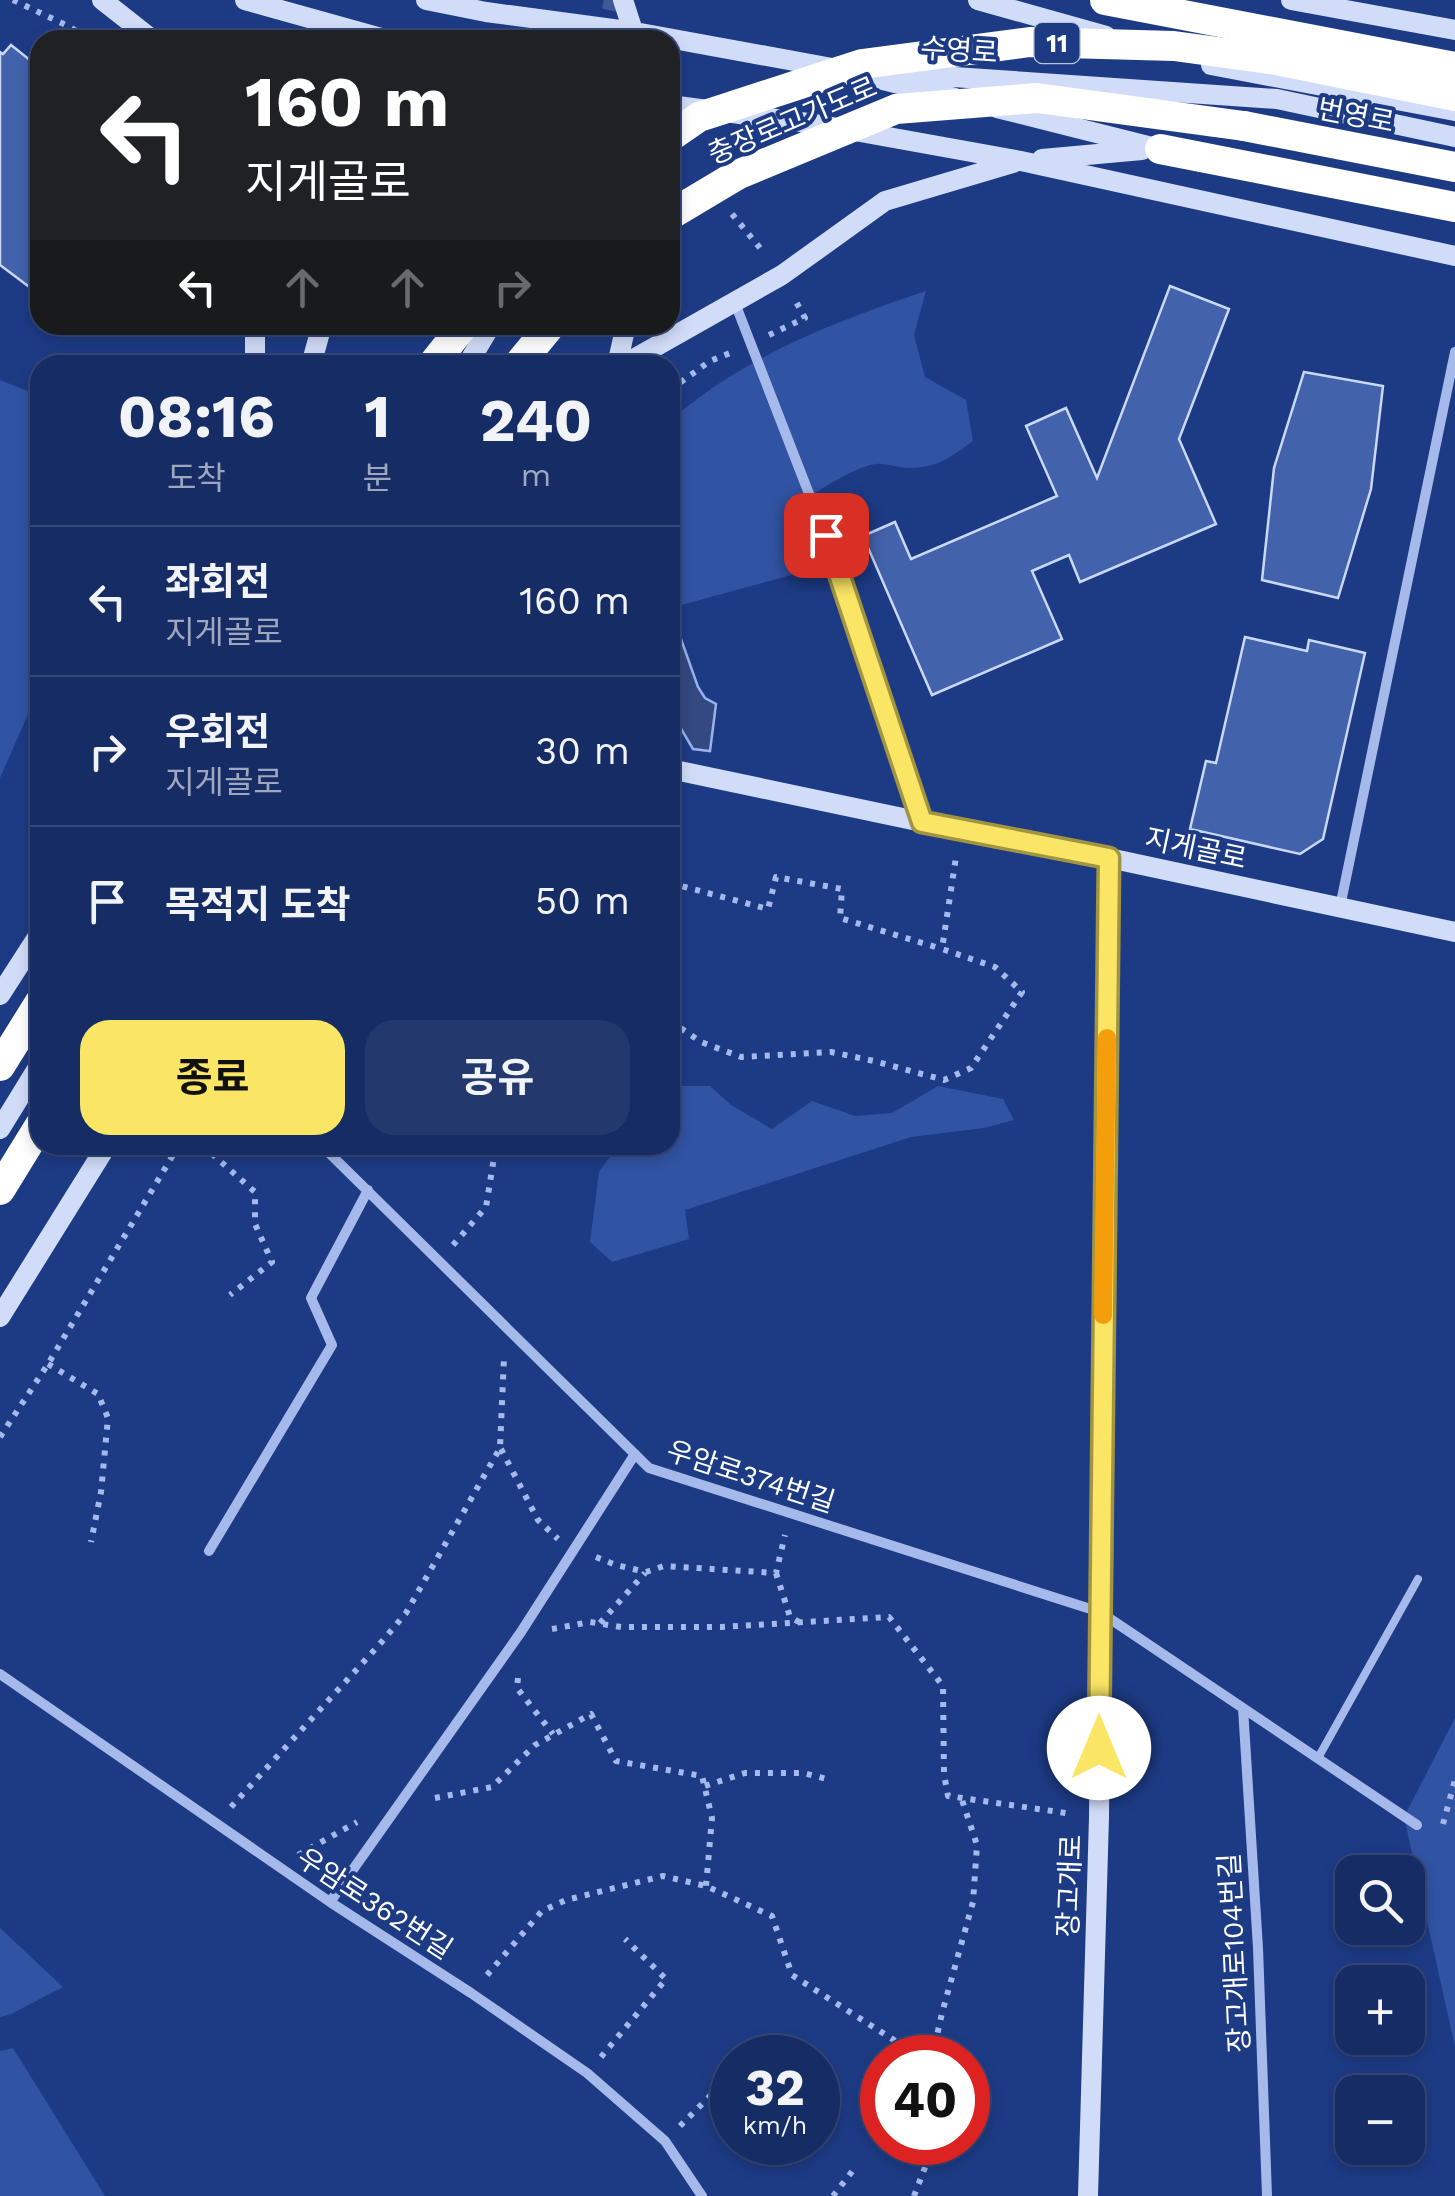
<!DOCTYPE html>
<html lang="ko">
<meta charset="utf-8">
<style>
:root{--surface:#162c64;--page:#23386d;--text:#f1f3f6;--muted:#9ea7bf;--line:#354878;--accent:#fae564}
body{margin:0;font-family:"Work Sans","Noto Sans KR",sans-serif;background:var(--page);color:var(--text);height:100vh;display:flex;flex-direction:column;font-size:38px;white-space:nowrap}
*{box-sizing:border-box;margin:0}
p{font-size:32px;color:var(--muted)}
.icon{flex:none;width:55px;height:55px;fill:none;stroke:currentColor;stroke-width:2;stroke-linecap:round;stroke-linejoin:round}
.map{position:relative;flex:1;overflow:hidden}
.drawer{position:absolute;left:30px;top:355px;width:650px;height:800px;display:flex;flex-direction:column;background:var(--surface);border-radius:30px;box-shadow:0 5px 15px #0003,0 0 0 2px var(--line)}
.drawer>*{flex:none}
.banner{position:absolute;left:30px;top:30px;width:650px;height:305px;border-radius:30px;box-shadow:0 5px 15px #0003,0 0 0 2px var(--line);background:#202124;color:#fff;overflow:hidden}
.buttons{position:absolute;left:1335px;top:1855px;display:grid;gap:20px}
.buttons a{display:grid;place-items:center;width:90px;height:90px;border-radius:20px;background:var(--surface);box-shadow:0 5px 15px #0003,0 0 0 2px var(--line);font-size:50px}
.speed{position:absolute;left:710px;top:2035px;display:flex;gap:20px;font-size:50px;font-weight:700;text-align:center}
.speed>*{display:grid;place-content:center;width:130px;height:130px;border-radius:50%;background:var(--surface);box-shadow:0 5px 15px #0003,0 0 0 2px var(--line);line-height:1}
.speed small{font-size:25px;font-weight:400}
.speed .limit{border:15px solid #d22;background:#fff;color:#111}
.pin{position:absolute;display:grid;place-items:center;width:85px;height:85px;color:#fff;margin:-42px;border-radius:20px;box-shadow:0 5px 15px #0006}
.me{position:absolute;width:110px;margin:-55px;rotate:0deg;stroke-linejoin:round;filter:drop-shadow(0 0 8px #0008)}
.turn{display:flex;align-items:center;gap:35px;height:210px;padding:0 50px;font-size:45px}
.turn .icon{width:130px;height:130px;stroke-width:2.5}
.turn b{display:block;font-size:70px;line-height:85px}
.lanes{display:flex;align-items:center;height:95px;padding:0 50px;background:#0003;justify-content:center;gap:50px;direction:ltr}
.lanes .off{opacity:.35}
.eta{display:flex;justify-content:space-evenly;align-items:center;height:170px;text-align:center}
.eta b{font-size:60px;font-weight:700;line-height:70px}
.action{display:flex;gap:20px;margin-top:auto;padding:20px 50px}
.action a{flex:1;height:115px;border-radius:30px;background:var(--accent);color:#111;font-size:40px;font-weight:700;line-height:115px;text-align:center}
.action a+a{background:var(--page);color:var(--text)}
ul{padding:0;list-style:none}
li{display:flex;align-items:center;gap:30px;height:150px;padding:0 50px;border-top:2px solid var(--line)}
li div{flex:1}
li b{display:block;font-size:38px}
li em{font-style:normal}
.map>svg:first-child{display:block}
.green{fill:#3153a3}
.water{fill:#334980;stroke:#98b3ec;stroke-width:2.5}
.building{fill:#4262ac;stroke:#cad8f8;stroke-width:2.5}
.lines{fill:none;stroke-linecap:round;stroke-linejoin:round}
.secondary-tunnel{stroke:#3f5897;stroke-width:20;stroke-dasharray:20 10;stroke-linecap:butt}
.path{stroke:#a5baeb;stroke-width:6;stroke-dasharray:5 8;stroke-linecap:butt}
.lane{stroke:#a5baeb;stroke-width:8}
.street{stroke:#a5baeb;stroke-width:10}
.secondary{stroke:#d1dcf8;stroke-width:20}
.highway{stroke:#fff;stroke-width:30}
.highway-bridge{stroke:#fff;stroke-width:30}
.route-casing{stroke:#a29541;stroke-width:25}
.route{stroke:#fae564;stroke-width:18}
.slow{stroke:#f59e0b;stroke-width:18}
.labels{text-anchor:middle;stroke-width:8;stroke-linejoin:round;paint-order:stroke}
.shield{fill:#1d3b85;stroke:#bbc4da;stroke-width:2.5}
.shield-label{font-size:25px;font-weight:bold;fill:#fff}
.street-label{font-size:28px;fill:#fff;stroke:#1d3b85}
</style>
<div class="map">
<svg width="1455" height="2196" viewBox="0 0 1455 2196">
<rect width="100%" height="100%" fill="#1d3b85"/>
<path class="green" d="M926 291 914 335 925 377 966 400 973 441C951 457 938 468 908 468 898 468 887 463 876 464 851 467 806 499 785 514L806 571 670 608V421C742 357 836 321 926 291Z
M0 380 40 396V687L0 778Z
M670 1086H710L731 1105 772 1129 812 1101 855 1116 892 1113 938 1086 1003 1099 1014 1120 984 1128 911 1137 685 1210 689 1239 612 1262 590 1242 599 1172 618 1145H670Z
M1455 1718V2047L1404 1817Z
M0 1928 63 1987 11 2014 0 2017Z
M13 2048 105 2196H0V2051Z"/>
<path class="water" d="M670 608 698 687 705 698 716 704 710 751 693 749 670 710Z"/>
<path class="building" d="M11 45 40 68V295L0 265V52L3 54Z
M1170 286 1229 309 1179 439 1216 524 1080 582 1069 555 1032 571 1062 639 932 695 863 536 895 522 911 559 1057 496 1026 426 1066 408 1097 478Z
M1304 372 1383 386 1371 489 1338 598 1262 580 1274 468Z
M1245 637 1307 651 1309 640 1365 653 1323 839 1300 854 1190 829 1206 761 1216 763Z"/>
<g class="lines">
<path class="secondary-tunnel" d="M605 40 614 0"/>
<path class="path" d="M13 0 68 26 91 40
M732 214 765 254
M769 335 805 318 794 298
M670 390 710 361 730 353
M670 819 674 797
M670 883 768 909 776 877 842 889 840 918 942 949
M670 1021 701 1042 741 1057 831 1052 874 1061 944 1080 971 1068 1022 992 995 967 942 949 956 857
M202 1145 255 1192V1224L272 1262 230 1295
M453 1245 486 1207 496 1145
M48 1364 98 1394 108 1418 101 1492 91 1542
M0 1437 48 1364 179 1145
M501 1449 538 1520 558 1539
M596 1557 616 1565 646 1572 664 1566 776 1573 785 1535
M776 1573 790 1617 801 1623
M600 1623 645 1573
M552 1629 590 1622 621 1627H721L889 1617 943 1686 944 1774 948 1796 1073 1814
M518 1678 517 1688 553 1734
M705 1786 745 1773H803L831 1780
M435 1798 492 1787 535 1745 591 1714 616 1761 702 1776 712 1818 706 1886
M231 1807 379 1645 406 1613 500 1448 504 1357
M1443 1824 1455 1780
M298 1855 357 1822
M487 1975 542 1911 566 1900 663 1876 706 1886 772 1916 792 1975 922 2058
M601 2057 666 1979 625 1939
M932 2058 942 2013 973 1902 977 1845 961 1797
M680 2126 732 2074
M833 2196 854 2169
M914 2196 929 2157V2142"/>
<path class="lane" d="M1318 1758 1418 1579"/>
<path class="street" d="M735 303 825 535 921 821
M1340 907 1455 352
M321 1145 649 1468 1100 1612 1417 1825
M209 1551 332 1345 311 1298 368 1190
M0 1674 330 1902 471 1993 587 2073 665 2141 702 2196
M1243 1708 1258 1948 1267 2196
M330 1902 521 1632 635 1454"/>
<path class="secondary" d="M102 0 153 40
M245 0 388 40
M426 0 486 12 635 32 843 70 955 98
M623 0 636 40
M978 0 1106 36
M1291 0 1455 30
M1211 65 1455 111
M895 73 1277 99 1455 137
M670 105 816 124 1021 161 1455 256
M997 108 1160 149
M1042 159 1142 150
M255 365V325
M311 365 322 325
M467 365 491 325
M617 365 626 325
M623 365 782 275 885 201 1013 163
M670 769 960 830 1109 858 1455 932
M0 995 40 933
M0 1129 40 1064
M0 1317 107 1145
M1088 2196 1099 1817 1109 858"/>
<path class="highway" d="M1105 0 1455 67
M1244 126 1455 167
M1160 149 1455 207
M432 365 464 325
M518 365 551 325
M0 1066 40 1002
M0 1190 40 1125"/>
<path class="highway-bridge" d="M670 137 699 117 862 64 1030 42 1174 46 1276 60 1455 96
M670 215 737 175 896 109 1037 98 1244 126"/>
</g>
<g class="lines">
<defs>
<path id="route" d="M826 535 922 822 1109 858 1099 1748"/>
</defs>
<use href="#route" class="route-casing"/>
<use href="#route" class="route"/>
<path class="slow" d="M1103 1315 1107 1038"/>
</g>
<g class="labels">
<rect class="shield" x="1034.5" y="23" width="45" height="40" rx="8"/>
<g class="shield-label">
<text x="1057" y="52">11</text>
</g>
<g class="street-label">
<text transform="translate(959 50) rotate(4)" y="10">수영로</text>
<text transform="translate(1356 115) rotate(11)" y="10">번영로</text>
<text transform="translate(792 120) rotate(-23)" y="10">충장로고가도로</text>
<text transform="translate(1196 848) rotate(12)" y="10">지게골로</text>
<text transform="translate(751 1476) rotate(18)" y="10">우암로374번길</text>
<text transform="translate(1069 1886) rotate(-88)" y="10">장고개로</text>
<text transform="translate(375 1903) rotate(33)" y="10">우암로362번길</text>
<text transform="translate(1234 1953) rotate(-93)" y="10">장고개로104번길</text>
</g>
</g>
</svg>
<div class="buttons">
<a><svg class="icon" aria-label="search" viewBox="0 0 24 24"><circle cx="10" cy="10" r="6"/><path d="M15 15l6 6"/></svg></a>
<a>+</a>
<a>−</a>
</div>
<div class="speed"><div>32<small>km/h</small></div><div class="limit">40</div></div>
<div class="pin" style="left:826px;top:535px;background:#d93025"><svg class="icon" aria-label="arrive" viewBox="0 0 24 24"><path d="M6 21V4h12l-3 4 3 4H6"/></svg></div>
<svg class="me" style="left:1099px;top:1748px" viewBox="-20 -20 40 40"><circle r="19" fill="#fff"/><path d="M0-13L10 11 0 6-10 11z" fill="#fae564"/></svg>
<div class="banner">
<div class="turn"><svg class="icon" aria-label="left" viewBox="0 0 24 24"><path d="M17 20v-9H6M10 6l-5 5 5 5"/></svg><div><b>160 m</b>지게골로</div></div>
<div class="lanes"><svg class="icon" aria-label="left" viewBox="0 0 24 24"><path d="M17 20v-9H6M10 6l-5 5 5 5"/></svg><svg class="icon off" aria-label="ahead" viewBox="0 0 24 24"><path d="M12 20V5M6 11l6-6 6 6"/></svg><svg class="icon off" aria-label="ahead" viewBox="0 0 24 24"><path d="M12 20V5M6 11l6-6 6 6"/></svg><svg class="icon off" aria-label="right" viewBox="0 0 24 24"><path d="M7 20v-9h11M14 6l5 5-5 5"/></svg></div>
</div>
<section class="drawer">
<div class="eta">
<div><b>08:16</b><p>도착</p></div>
<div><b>1</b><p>분</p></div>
<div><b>240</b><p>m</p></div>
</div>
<ul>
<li><svg class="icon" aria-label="left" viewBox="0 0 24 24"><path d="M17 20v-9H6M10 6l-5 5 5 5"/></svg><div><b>좌회전</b><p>지게골로</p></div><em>160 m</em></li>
<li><svg class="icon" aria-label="right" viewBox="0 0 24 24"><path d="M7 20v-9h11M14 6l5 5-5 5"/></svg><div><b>우회전</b><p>지게골로</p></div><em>30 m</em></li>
<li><svg class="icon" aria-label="arrive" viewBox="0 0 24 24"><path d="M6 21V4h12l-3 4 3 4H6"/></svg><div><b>목적지 도착</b></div><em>50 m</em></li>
</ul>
<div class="action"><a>종료</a><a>공유</a></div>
</section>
</div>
